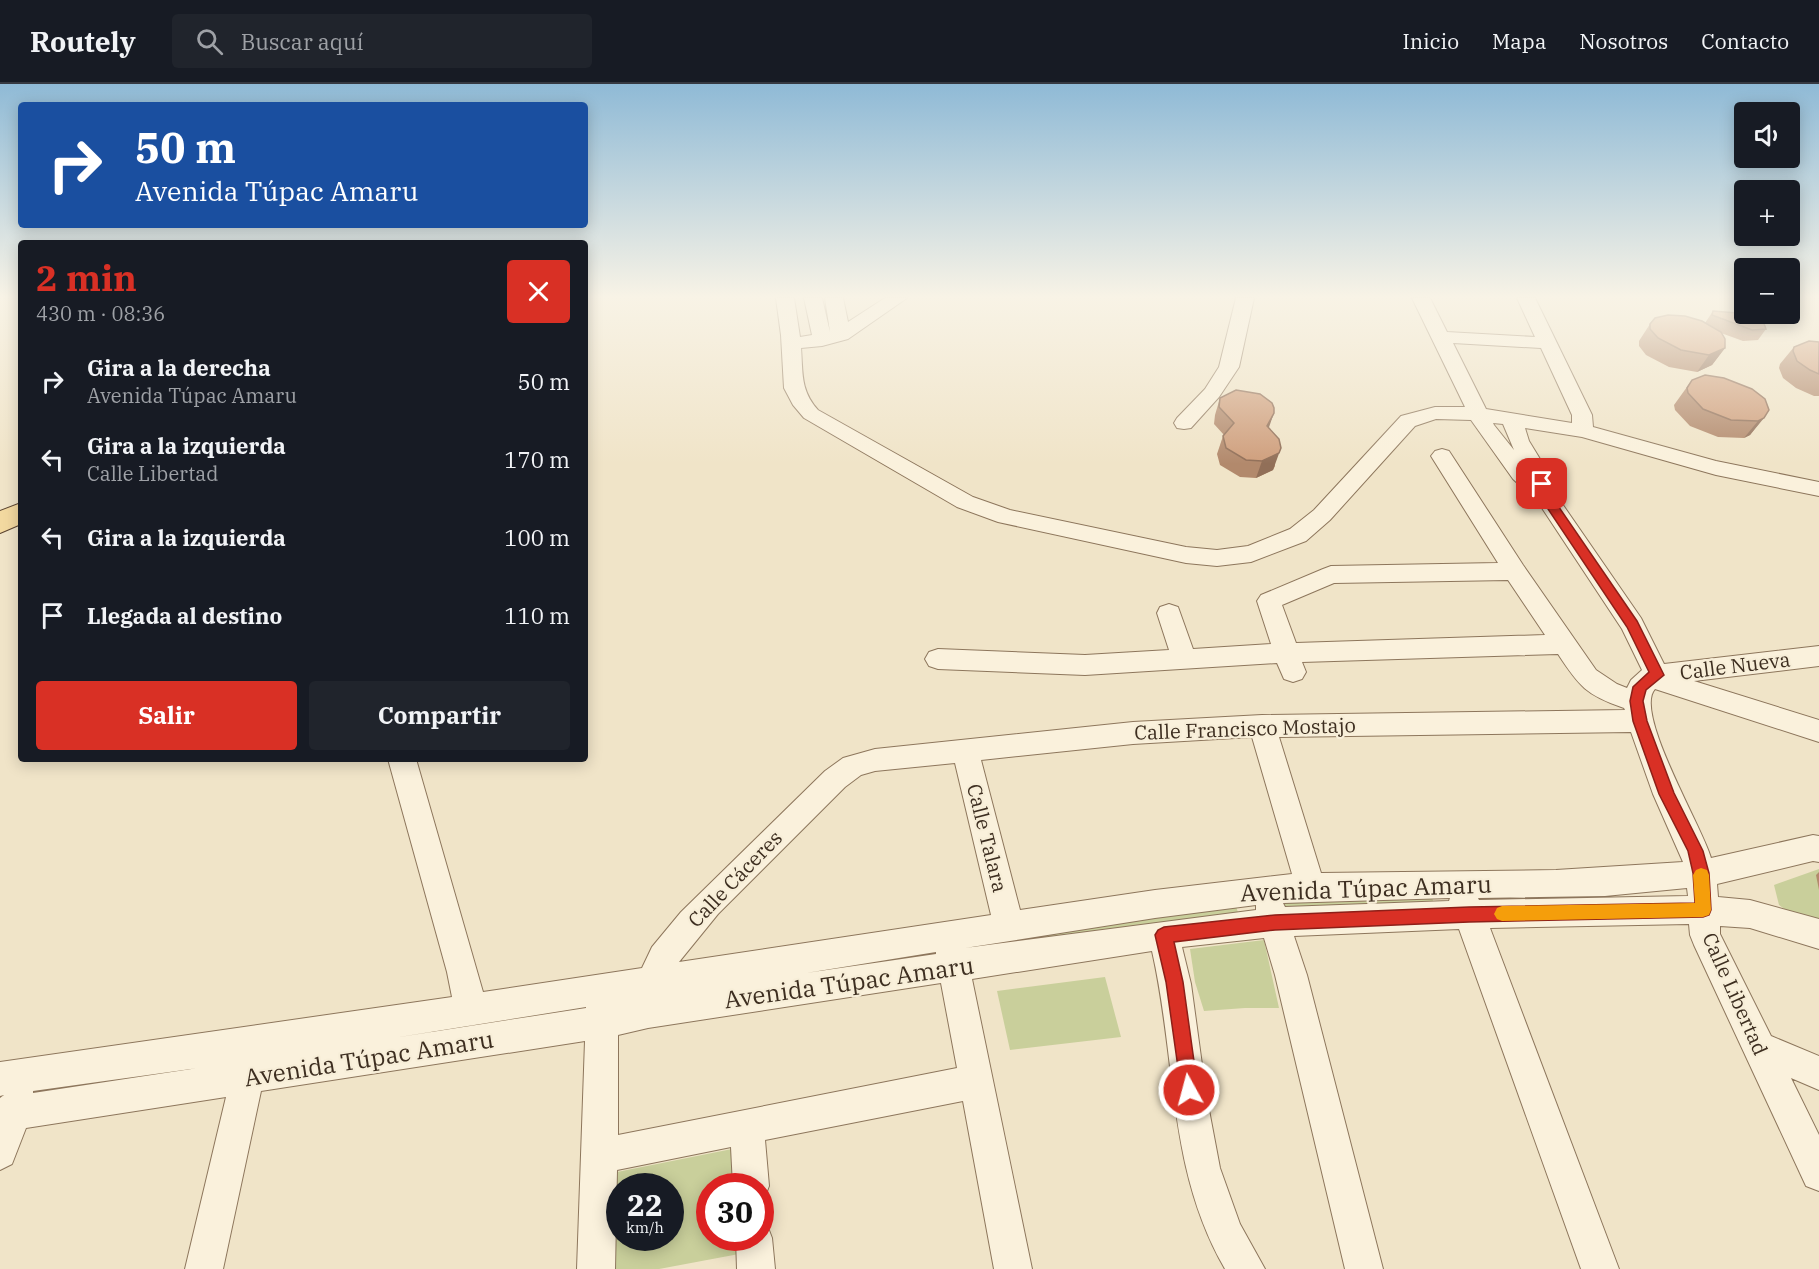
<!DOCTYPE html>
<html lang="es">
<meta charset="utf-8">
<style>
:root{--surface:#171b24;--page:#20242c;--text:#f1f3f6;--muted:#9ea1a6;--line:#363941;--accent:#d93025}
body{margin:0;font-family:"IBM Plex Serif",serif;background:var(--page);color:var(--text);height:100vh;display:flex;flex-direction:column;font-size:22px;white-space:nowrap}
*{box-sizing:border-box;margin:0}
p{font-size:20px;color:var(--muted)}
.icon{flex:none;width:33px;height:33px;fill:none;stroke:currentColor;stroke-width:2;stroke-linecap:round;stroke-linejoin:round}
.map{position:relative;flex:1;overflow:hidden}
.sheet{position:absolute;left:18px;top:156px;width:570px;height:522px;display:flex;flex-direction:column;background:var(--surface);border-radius:6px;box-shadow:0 3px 15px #0003}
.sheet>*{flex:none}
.guide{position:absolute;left:18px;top:18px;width:570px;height:126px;border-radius:6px;box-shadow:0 3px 15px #0003;background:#1a4fa0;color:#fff;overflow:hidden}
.fabs{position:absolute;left:1734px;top:18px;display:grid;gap:12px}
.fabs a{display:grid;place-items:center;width:66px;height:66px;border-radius:6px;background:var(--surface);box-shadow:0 3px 15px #0003;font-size:30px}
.speed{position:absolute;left:606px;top:1089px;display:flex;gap:12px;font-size:30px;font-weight:700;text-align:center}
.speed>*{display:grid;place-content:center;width:78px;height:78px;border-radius:50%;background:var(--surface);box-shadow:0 3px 15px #0003;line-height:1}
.speed small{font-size:15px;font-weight:400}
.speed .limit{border:9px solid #d22;background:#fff;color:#111}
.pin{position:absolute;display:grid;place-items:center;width:51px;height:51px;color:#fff;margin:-26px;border-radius:12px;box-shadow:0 3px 9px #0006}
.me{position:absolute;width:66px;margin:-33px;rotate:353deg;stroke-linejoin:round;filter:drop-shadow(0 0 4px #0008)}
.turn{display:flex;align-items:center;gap:21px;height:126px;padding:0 18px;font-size:27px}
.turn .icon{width:78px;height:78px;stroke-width:2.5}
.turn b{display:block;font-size:42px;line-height:51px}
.round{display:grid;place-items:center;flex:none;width:63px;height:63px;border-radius:6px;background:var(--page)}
.headline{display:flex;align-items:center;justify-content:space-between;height:102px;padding:0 18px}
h1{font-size:36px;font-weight:700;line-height:45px;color:var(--accent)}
.cta{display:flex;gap:12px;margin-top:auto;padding:12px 18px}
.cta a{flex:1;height:69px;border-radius:6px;background:var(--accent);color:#fff;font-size:24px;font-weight:700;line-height:69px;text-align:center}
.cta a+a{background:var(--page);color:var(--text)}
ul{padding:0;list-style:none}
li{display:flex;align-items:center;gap:18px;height:78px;padding:0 18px}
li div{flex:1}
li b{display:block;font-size:22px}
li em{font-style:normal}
header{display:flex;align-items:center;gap:36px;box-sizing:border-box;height:84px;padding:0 30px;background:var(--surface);border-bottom:2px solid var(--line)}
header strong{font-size:28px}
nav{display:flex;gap:33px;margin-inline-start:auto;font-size:21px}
.search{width:420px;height:54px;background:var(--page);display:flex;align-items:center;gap:15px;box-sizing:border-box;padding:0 21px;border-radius:6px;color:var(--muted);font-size:22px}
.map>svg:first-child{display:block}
.green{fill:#c9cf9b;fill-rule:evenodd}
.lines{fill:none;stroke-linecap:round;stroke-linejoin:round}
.minor-casing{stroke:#8d765c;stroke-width:2}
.major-casing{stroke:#5b4430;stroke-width:2}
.minor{fill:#faf1dc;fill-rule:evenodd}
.major{fill:#f3d9a0;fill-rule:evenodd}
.wall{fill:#b2896c}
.shaded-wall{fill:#916f58}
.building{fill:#cf9f7d;stroke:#916f58;stroke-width:1.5}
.route{fill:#d93025;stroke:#8d1f18;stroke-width:1.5}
.slow{fill:#f59e0b}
.labels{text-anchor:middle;stroke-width:4.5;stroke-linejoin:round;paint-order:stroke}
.street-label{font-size:20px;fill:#3d2e20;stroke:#f7eed8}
.near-street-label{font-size:24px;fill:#3d2e20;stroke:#f7eed8}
</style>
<header>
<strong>Routely</strong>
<div class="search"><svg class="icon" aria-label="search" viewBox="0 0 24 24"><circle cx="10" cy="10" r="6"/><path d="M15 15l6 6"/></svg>Buscar aquí</div>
<nav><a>Inicio</a><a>Mapa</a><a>Nosotros</a><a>Contacto</a></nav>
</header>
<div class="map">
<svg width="1819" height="1185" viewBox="0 0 1819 1185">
<rect width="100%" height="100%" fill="#f0e4c8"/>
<path class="green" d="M1819 785V844L1802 838 1779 821 1774 801Z
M1431 812 1437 826 1287 829 1283 815Z
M1236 822 1240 835 956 870 953 853Z
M1264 856 1279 924H1245L1204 927 1195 898 1190 865Z
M1105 893 1121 953 1010 966 997 907Z
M732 1065 734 1102H710V1154H738L739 1170 659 1185H610L612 1089ZM620 1102H670V1154H620Z"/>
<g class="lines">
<defs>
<path id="minor" d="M776 214H794L800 253 812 251 804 214H822L830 248 825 214H843L848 238 885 214H907L848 255 822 262 801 264C803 288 800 306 818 326L973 413 1010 426 1186 463 1217 466 1248 462 1290 445 1314 426 1401 332 1435 323H1465L1412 214H1430L1447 248 1535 253 1517 214H1535L1592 331 1593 343 1716 377 1819 398V412L1716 391 1582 353 1525 344 1529 357 1551 393 1544 399 1554 408 1641 534 1664 580 1819 562V582L1694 597 1819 636V658L1655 605C1633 628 1703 744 1711 774L1813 751 1819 752V778L1813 777 1717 800 1718 813 1750 816 1819 835V865L1750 844 1720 842V850L1771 952 1819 972V1006L1791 994 1819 1051V1107L1806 1102 1694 861 1690 851 1689 840 1490 844 1619 1185H1581L1459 845 1294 852 1307 891 1383 1185H1345L1275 891 1264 854 1182 863 1191 900 1206 1010 1220 1084 1240 1140 1265 1185H1225C1167 1085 1177 976 1152 867L972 895 1032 1185H994L963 1017 765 1056 769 1102 764 1115 760 1116V1102H733L731 1063 617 1086 615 1185H577L585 957 261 1007 223 1185H185L226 1013 26 1044 12 1080 0 1086V1014L4 1011 0 1012V978L452 913 447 888 388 675H416L483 908 642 884 652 863 681 828 825 687 843 674 875 665 1133 638 1262 631 1625 626 1624 624C1586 611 1579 602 1558 570L1302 578 1306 588 1302 595 1293 598 1284 595 1277 579 1085 591 938 585 929 582 925 575 929 568 938 565 1085 571 1169 566 1157 529 1160 523 1169 520 1178 523 1193 565 1271 560 1257 517 1261 511 1323 485 1331 482 1498 479 1431 372 1435 367 1442 365 1449 367 1523 481 1596 586 1617 600 1627 604 1631 596 1642 586 1622 545 1538 418 1513 395 1471 336 1436 335 1415 342 1330 436 1306 457 1251 478 1217 482 1186 479 998 438 957 423 804 334 793 321 784 304 781 251ZM1453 259 1541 264 1572 331V339L1486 325ZM1493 339 1503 340 1514 366 1494 341ZM1508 496 1545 551 1296 559 1282 521 1334 499ZM1631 648 1653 710 1683 778 1556 786 1321 789 1279 653ZM1252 653 1292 790 1155 806 1020 826 981 676 1133 660ZM955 679 991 831 679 878 718 830 845 703 861 691 875 687ZM1687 804 1688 812 1479 816 1478 814 1605 812ZM1450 814 1449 817 1285 823 1283 819ZM1256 821V826L965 864 1155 834ZM936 868V870L806 889ZM941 899 957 984 618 1051V951L648 944ZM586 923V924L393 954ZM198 984 33 1009V1007Z
M1236 214H1254L1239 283 1219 313 1191 344 1184 345 1177 344 1174 339 1177 334 1205 305 1219 283Z
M760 1138 767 1141 772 1154 775 1185H737L736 1154H760Z"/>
<path id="major" d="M21 419V440L0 449V427Z"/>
</defs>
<use href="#minor" class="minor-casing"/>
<use href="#major" class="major-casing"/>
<use href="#minor" class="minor"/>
<use href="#major" class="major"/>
</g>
<path class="wall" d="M1713 227 1766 245 1758 256 1743 257 1721 249 1725 264 1712 281 1697 288 1669 283 1646 271 1639 262V257L1650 240 1705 239Z
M1819 258V312H1814L1796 304 1783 294 1779 284 1780 280 1794 263Z
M1692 296 1769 326 1750 351 1744 354 1718 353 1690 342 1675 326 1674 321Z
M1220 314 1269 344 1275 382 1273 386 1256 394 1240 393 1220 381 1217 370 1223 352 1224 351 1214 340 1215 331Z
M1819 788V806L1816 791Z"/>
<path class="shaded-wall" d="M1725 264 1712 281 1697 288 1709 271Z
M1274 329 1268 346 1267 342Z
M1764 334 1750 351 1744 354 1758 337Z
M1281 364 1273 386 1256 394 1262 377Z"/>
<path class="building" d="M1713 227 1761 231 1766 245 1752 246 1712 231Z
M1668 231 1685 232 1702 237 1721 248 1725 255V264L1709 271 1681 266 1658 254 1650 245V240L1655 234Z
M1809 257 1819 258V290L1810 286 1797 277 1793 267 1794 263Z
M1705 291 1724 294 1752 305 1765 315 1769 326 1764 334 1758 337 1731 336 1703 325 1688 309 1687 304 1692 296Z
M1236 306 1260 310 1272 319 1274 324V329L1267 342 1279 355 1281 364 1279 369 1262 377 1246 376 1226 364 1223 352 1234 339 1219 323 1220 314Z"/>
<linearGradient id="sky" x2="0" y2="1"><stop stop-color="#8fbad6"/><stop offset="0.56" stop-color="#f8f3e6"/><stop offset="1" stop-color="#f8f3e6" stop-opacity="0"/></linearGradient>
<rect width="1819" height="380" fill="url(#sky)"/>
<path class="route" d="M1542 397 1546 398 1552 413 1637 537 1664 591 1646 606 1643 617 1647 637 1674 709 1703 767 1709 789 1711 826 1709 831 1703 833 1469 838 1275 846 1174 858 1183 898 1198 1006 1195 1012 1189 1015 1182 1012 1166 898 1155 851 1158 846 1164 843 1275 831 1469 823 1695 819 1693 789 1688 767 1659 710 1633 637 1630 617 1633 603 1649 588 1627 543 1540 413 1536 400Z"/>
<path class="slow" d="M1701 784 1707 786 1709 791 1711 826 1709 831 1703 833 1502 837 1497 835 1494 830 1497 824 1502 822 1695 819 1693 791 1696 786Z"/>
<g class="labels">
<g class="street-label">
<text transform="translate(1735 582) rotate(-7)" y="7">Calle Nueva</text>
<text transform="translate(1245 645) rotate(-2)" y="7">Calle Francisco Mostajo</text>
<text transform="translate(987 754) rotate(76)" y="7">Calle Talara</text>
<text transform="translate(735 795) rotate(-46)" y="7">Calle Cáceres</text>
<text transform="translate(1735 910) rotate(66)" y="7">Calle Libertad</text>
</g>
<g class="near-street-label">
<text transform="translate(1366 805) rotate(-2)" y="8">Avenida Túpac Amaru</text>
<text transform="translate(849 899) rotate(-8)" y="8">Avenida Túpac Amaru</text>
<text transform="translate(369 975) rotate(-9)" y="8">Avenida Túpac Amaru</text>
</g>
</g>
</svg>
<div class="fabs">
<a><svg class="icon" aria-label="sound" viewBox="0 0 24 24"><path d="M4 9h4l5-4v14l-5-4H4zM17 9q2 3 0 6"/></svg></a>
<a>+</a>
<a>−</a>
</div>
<div class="speed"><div>22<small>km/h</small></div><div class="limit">30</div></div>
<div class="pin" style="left:1542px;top:400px;background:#d93025"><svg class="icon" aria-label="arrive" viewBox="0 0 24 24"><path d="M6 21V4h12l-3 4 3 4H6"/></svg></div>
<svg class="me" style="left:1189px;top:1006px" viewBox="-20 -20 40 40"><circle r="17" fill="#d93025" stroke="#fff" stroke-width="3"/><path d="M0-11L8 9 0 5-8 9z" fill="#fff"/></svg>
<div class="guide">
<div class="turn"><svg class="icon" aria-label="right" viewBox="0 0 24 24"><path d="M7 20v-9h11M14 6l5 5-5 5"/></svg><div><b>50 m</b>Avenida Túpac Amaru</div></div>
</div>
<section class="sheet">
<div class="headline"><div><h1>2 min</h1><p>430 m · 08:36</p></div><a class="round" style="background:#d93025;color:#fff"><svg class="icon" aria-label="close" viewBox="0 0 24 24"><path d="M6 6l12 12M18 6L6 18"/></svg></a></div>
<ul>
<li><svg class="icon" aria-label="right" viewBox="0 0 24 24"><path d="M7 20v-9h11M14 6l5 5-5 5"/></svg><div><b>Gira a la derecha</b><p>Avenida Túpac Amaru</p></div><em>50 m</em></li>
<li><svg class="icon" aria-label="left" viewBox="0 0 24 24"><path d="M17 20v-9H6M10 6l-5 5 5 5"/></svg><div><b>Gira a la izquierda</b><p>Calle Libertad</p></div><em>170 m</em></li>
<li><svg class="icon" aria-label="left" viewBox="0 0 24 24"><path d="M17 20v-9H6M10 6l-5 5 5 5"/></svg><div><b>Gira a la izquierda</b></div><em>100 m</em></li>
<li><svg class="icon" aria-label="arrive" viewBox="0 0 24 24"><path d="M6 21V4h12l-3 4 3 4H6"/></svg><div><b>Llegada al destino</b></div><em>110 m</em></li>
</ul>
<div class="cta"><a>Salir</a><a>Compartir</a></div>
</section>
</div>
